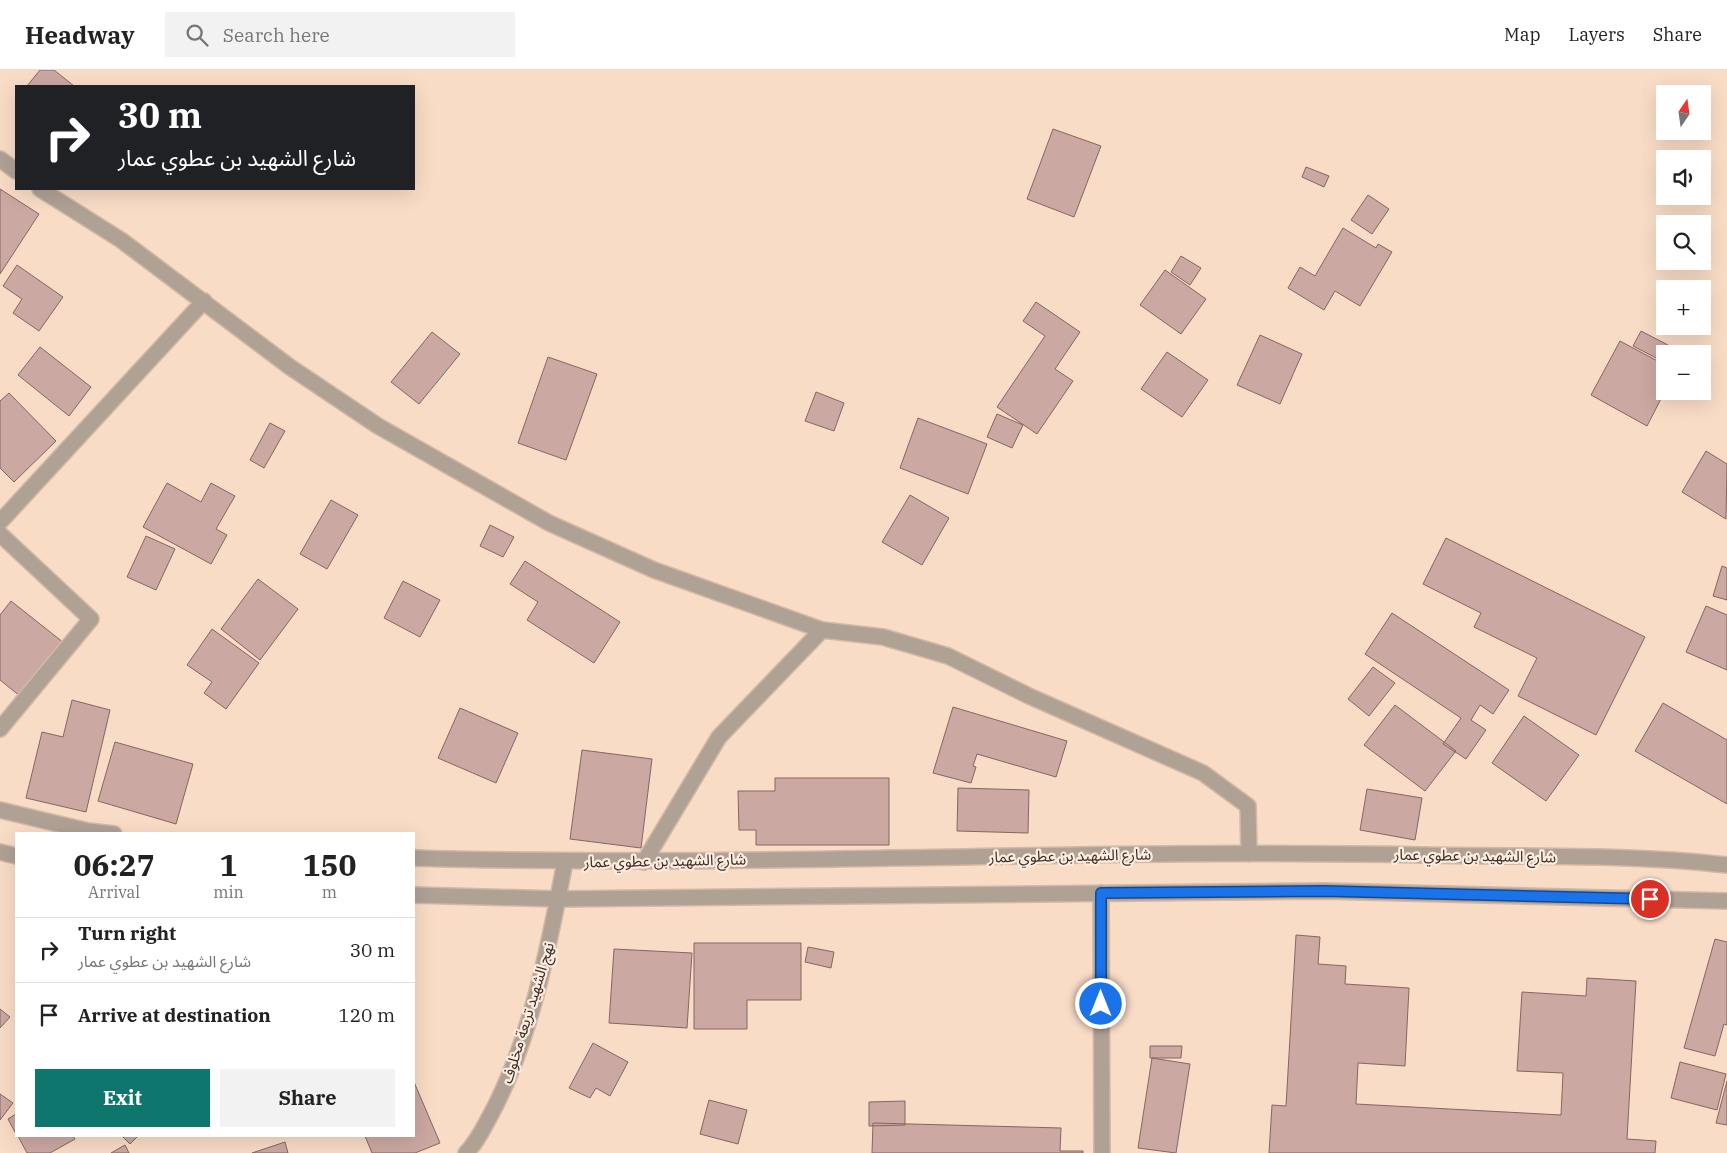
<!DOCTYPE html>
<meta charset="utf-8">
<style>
:root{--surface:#fff;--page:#f2f2f2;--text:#222;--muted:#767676;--line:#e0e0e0;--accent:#0f766e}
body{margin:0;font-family:"IBM Plex Serif","Noto Sans Arabic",serif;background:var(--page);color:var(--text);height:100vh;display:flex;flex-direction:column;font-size:19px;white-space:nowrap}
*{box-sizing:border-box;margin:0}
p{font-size:16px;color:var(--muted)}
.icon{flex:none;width:28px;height:28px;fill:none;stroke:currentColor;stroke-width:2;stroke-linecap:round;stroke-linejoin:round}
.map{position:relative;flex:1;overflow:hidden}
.details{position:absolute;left:15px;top:762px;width:400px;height:305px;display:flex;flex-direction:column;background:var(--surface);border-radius:0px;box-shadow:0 5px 20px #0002}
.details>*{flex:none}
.banner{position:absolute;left:15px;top:15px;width:400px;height:105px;border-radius:0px;box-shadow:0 5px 20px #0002;background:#202124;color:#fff;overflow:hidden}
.needle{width:32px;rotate:13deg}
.tools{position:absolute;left:1656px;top:15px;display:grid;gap:10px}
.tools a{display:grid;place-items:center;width:55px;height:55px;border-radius:0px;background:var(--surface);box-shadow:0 5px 20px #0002;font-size:25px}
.pin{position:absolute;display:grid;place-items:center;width:42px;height:42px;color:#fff;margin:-21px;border:2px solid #fff;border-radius:50%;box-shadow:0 1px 5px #0007}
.me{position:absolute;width:55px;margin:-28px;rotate:0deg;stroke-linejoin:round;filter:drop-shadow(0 0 4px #0008)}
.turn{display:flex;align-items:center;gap:18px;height:105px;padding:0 20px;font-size:22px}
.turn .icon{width:65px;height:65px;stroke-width:2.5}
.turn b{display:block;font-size:35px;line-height:42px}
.eta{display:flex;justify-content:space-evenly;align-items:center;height:85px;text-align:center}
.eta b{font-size:30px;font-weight:700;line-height:35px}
.primary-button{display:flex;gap:10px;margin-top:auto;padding:10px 20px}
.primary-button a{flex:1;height:58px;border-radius:0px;background:var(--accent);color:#fff;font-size:20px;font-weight:700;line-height:58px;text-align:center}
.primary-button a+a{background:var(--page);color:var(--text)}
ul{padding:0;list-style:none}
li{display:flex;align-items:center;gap:15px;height:65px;padding:0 20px;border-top:1px solid var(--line)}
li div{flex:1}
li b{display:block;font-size:19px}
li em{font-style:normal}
header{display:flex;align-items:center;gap:30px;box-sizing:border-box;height:70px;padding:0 25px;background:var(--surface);border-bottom:1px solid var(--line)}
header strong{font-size:24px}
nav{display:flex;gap:28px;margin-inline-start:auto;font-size:18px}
.search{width:350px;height:45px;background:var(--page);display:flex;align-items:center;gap:12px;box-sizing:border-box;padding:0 18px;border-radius:0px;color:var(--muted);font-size:19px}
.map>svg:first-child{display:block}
.building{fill:#cba8a1;stroke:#866660}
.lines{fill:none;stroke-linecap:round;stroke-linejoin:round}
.street-casing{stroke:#d2b9a6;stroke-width:18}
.street{stroke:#b0a195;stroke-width:15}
.route-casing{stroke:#114b97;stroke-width:12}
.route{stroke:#1a73e8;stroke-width:9}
.labels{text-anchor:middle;stroke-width:4.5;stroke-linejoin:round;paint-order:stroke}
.street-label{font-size:15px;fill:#392e26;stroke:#fdecdf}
</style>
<header>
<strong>Headway</strong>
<div class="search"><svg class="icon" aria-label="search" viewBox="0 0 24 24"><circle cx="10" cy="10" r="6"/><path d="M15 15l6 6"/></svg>Search here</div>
<nav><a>Map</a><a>Layers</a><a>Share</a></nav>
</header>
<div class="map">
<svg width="1727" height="1083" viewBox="0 0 1727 1083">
<rect width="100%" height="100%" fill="#f8dcc6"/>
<path class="building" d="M40 0H54L74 16H27Z
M1053 59 1101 76 1074 147 1027 129Z
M1306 97 1329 106 1324 117 1302 107Z
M0 119 39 144 0 204Z
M1368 125 1389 139 1372 164 1351 150Z
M1343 158 1376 178 1378 174 1392 182 1360 236 1335 221 1324 240 1288 218 1300 197 1315 206Z
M1181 186 1201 198 1190 215 1171 202Z
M17 195 63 227 39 261 13 243 22 229 3 216Z
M1165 200 1206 229 1181 264 1140 235Z
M1036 232 1080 262 1055 299 1073 311 1037 364 997 337 1045 266 1023 251Z
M1641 261 1668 275 1660 290 1633 276Z
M432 262 460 284 419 334 391 312Z
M1260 265 1302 284 1280 334 1237 315Z
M1620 271 1665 295V321L1647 356 1591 325Z
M40 277 91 317 69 346 18 305Z
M1167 282 1208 310 1182 347 1141 319Z
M548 287 597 304 566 390 518 373Z
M816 322 844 333 834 361 805 351Z
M9 323 56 371 14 412 0 398V331Z
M997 344 1023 355 1012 378 987 367Z
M918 348 987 374 968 424 900 398Z
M270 353 285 361 264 398 250 390Z
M1706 381 1727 394 1726 449 1682 422Z
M167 413 201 432 211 413 235 426 216 459 227 465 211 494 143 457Z
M910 425 949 448 922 495 882 472Z
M331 430 358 445 327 499 300 484Z
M490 455 514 467 503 487 480 476Z
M146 466 175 479 156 520 127 507Z
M1446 468 1645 567 1596 665 1518 626 1537 588 1474 557 1481 543 1423 514Z
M525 491 620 552 594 593 527 550 538 532 510 514Z
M1722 496 1727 498V530L1713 526Z
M258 509 298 539 260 590 221 559Z
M403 511 440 530 420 567 384 548Z
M11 531 64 573 20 626 0 610V545Z
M1706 536 1727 545V600L1686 582Z
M1392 543 1509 620 1493 644 1480 635 1471 650 1486 660 1466 689 1443 674 1461 648 1365 584Z
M212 559 259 593 226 639 204 623 212 612 187 595Z
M1373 597 1395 613 1369 646 1348 629Z
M72 630 110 640 86 742 26 728 42 662 63 667Z
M1663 633 1727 670V734L1635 681Z
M1395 635 1456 681 1425 721 1364 675Z
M953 637 1067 671 1056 707 977 684 973 696 976 697 971 713 933 703Z
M460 638 518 663 496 713 438 688Z
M1524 646 1579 685 1546 731 1492 693Z
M115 672 193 694 176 754 98 731Z
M582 680 652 689 641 778 570 769Z
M775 708H889V775H756V760H739L738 721H775Z
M958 718 1029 720 1028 763 957 761Z
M1367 719 1422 728 1415 770 1360 760Z
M1296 865 1320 867 1318 894 1346 896 1345 914 1409 918 1405 996 1358 993 1356 1034 1561 1045 1563 1003 1517 1001 1522 922 1586 926 1587 908 1636 911 1627 1069 1656 1071 1655 1083H1269L1272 1035 1286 1036Z
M1715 869 1727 872V955L1724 954 1715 986 1684 978Z
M694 873H801V930H747V959H694Z
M808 877 834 882 831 898 805 892Z
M614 879 692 883 687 958 609 953Z
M0 939 10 947 0 958Z
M593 973 628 992 610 1026 596 1018 590 1028 569 1018Z
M1150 976H1182L1181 988H1150Z
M1152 988 1190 994 1176 1083 1138 1078Z
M1680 992 1726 1004 1717 1040 1671 1028Z
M1727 1011V1055L1716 1053Z
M414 1012 440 1073 415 1083H372L365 1066H414Z
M0 1024 13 1033 0 1050Z
M709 1030 747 1040 738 1074 700 1064Z
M905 1031V1055L869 1056V1032Z
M16 1044V1064L8 1049Z
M873 1053 1061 1058 1060 1081H1083V1083H872Z
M18 1066H73L75 1069 50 1083H27Z
M122 1066H138L130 1074Z
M285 1072 288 1083H252Z
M125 1075 129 1083H111Z"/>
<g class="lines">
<defs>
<path id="street" d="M0 89 16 101
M40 119 121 170 290 297 378 356 549 453 654 500 822 560
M0 452 204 231
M0 464 91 549 0 659
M0 740 88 761 114 764
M0 782 16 786
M414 788C750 798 1087 778 1424 785 1524 787 1627 784 1727 795
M644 792 719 667 822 560 883 567 948 586 1029 626 1203 703 1248 736 1249 784
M1101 823 1102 1083
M414 825 558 829 1324 821 1727 831
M466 1083C476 1073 482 1061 489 1048 530 974 549 876 565 792"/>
</defs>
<use href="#street" class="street-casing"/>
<use href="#street" class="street"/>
</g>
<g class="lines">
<defs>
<path id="route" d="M1101 934V823L1324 821 1650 829"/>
</defs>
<use href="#route" class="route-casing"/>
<use href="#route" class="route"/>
</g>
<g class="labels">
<g class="street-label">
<text transform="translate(1070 786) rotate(-1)" y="5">شارع الشهيد بن عطوي عمار</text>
<text transform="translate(1475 786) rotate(1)" y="5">شارع الشهيد بن عطوي عمار</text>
<text transform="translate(665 791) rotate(-1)" y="5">شارع الشهيد بن عطوي عمار</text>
<text transform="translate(528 943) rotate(-73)" y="5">نهج الشهيد تريعة مخلوف</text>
</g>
</g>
</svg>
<div class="tools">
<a><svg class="needle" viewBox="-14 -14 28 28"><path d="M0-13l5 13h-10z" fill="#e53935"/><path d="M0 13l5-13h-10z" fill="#767676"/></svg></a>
<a><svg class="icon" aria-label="sound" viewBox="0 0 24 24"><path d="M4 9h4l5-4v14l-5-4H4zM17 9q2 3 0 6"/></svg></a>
<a><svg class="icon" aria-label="search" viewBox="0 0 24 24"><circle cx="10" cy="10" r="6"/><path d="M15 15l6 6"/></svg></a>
<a>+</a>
<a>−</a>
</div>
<div class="pin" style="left:1650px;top:829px;background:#d93025"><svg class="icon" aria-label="arrive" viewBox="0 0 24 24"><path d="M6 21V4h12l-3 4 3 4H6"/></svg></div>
<svg class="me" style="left:1101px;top:934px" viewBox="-20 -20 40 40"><circle r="17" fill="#1a73e8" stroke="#fff" stroke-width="3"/><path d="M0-11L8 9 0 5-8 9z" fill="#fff"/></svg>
<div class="banner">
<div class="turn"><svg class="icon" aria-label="right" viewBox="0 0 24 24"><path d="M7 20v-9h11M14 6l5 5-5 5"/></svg><div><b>30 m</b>شارع الشهيد بن عطوي عمار</div></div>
</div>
<section class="details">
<div class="eta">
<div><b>06:27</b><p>Arrival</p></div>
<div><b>1</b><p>min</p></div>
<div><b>150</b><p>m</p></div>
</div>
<ul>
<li><svg class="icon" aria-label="right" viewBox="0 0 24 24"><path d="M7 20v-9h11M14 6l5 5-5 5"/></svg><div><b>Turn right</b><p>شارع الشهيد بن عطوي عمار</p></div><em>30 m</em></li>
<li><svg class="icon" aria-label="arrive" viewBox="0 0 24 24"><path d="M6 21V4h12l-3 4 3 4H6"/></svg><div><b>Arrive at destination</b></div><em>120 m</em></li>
</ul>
<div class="primary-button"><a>Exit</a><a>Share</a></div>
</section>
</div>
